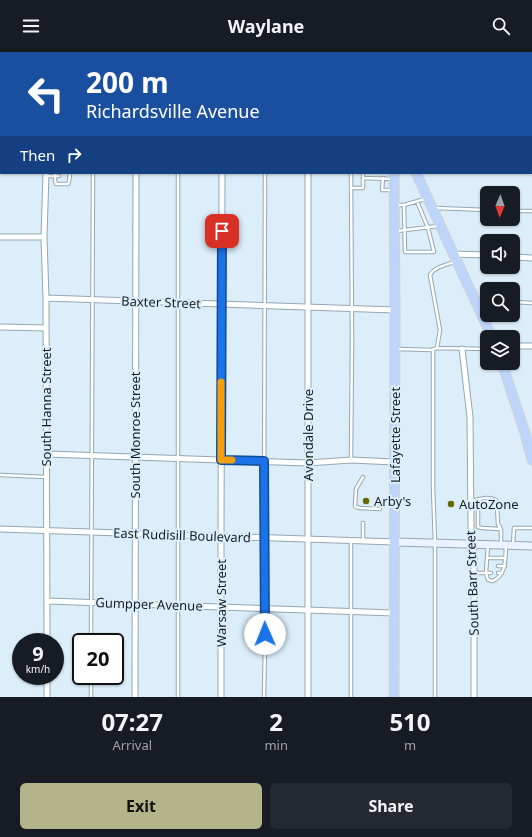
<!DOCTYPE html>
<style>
:root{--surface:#171b24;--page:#242831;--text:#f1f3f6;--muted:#9ea1a6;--accent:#b3b489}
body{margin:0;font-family:"Noto Sans",sans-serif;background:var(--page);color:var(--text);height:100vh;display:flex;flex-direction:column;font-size:15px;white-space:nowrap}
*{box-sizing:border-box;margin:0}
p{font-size:13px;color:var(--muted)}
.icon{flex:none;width:22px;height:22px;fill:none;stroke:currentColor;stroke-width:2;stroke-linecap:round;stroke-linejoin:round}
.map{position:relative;height:645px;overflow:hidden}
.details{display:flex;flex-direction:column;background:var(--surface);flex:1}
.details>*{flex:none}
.top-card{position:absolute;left:0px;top:0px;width:532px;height:122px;box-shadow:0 1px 3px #0004;background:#1a4fa0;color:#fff;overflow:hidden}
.needle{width:26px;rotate:182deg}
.tools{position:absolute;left:480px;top:134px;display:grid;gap:8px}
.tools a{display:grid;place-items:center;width:40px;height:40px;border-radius:6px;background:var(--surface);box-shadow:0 1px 3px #0004;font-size:20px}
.speed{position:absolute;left:12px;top:581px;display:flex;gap:8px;font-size:20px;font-weight:700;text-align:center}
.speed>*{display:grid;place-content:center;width:52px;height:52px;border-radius:50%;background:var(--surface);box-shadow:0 1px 3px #0004;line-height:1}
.speed small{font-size:10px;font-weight:400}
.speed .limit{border:2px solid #111;border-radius:6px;background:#fff;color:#111}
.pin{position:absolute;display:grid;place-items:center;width:34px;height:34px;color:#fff;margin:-17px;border-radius:8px;box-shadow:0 2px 6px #0006}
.me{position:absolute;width:44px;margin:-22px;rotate:359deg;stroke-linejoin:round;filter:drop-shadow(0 0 3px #0008)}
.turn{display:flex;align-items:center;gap:14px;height:84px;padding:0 20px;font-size:18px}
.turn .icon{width:52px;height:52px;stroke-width:2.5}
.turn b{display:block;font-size:28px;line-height:34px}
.then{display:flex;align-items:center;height:38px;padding:0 20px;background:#0003;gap:8px;font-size:15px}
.eta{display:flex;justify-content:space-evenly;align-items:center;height:68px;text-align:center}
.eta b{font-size:24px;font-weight:700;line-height:28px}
.button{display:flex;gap:8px;margin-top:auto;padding:8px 20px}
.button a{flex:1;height:46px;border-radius:6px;background:var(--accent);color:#111;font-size:16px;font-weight:700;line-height:46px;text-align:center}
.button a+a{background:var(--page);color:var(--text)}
header{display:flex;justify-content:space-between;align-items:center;height:52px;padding:0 20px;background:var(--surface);font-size:18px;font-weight:700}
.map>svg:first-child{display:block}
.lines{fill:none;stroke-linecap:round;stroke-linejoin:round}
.lane-casing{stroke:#95a7b2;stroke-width:4.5}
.street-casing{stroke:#95a7b2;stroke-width:7}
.secondary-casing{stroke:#95a7b2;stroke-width:9}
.highway-casing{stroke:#d1d2d3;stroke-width:11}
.lane{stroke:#fff;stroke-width:2.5}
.street{stroke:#fff;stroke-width:5}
.secondary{stroke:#ecf2fe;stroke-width:7}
.highway{stroke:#bed5fb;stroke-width:9}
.route-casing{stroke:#114b97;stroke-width:10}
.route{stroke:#1a73e8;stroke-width:7}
.slow{stroke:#f59e0b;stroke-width:7}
.poi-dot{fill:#686804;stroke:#dbeefa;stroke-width:1.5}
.labels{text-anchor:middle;stroke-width:4;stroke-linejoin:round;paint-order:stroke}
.street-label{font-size:13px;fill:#171e22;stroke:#dbeefa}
.poi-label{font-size:13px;fill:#171e22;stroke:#dbeefa;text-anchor:start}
</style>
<header><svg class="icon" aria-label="menu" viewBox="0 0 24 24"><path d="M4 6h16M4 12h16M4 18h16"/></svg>Waylane<svg class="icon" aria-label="search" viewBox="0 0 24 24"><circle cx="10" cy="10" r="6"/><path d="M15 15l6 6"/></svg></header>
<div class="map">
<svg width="532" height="645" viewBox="0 0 532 645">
<rect width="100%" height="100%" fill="#dbeefa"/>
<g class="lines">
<defs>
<path id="lane" d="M178 0V1
M263 1V0
M351 1V0
M0 63H1
M55 121V124H59
M46 124H55V129L56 132H68L69 130 70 121
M363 126 392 127
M383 126 382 138H392
M352 136H363V121
M397 153H404L425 147
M404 153 405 200H434L428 176 417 149
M436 156 487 158
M513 159H532
M397 179 438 174
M478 249H487
M513 250 532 251
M437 296 440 278 430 223C434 215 446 213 454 210
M396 297 433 298 436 296 487 297
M433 297V435L435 491V645
M351 408 352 288 351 121
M0 423 46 425
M363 425 356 437 355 454 356 455 360 456 380 457
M478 447V475L482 476 500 477
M471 449C479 447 488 444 496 448L497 453 498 472 501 477V491
M363 471V489
M513 493 514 476H532
M487 506 488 494
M498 514H505
M474 521H486L488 528 493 529C507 522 505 507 506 494
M491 521H486L487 506H505
M498 521H502
M91 590 93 121
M91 645V624
M178 645V121
M264 645 265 594 264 497 265 121
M351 645V490"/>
<path id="street" d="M46 0V1
M135 0V1
M196 0 232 1
M307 1V0
M475 1V0
M506 1 507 0
M531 86 532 85
M46 121 44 185 46 246 47 590
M0 185H44
M453 202 487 203
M513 205 532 206
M46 246 395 258
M0 275 46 276
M513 294H532
M462 297 470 365 471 475 474 502V645
M47 402 308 411 351 408 394 410
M0 477 395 490
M47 549 395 561
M47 645V624
M135 645 136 121
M221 645V484L222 121
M308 645V121"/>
<path id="secondary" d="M0 97H1
M531 111H532
M395 490 532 494"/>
<path id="highway" d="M396 1V0
M416 121 492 285
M502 311 525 381 532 408
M394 645 395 258 394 121"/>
</defs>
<use href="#lane" class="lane-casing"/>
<use href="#street" class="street-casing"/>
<use href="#secondary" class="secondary-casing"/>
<use href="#highway" class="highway-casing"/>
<use href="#lane" class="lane"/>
<use href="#street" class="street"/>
<use href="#secondary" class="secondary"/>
<use href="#highway" class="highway"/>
</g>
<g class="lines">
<defs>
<path id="route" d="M222 179 221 408 264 409 265 582"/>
</defs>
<use href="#route" class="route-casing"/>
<use href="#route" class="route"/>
<path class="slow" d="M221 330V408H232"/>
</g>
<g class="poi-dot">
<circle cx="366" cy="449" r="4"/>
<circle cx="451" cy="452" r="4"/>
</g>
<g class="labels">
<g class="street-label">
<text transform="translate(161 250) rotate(2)" y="5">Baxter Street</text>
<text transform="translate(46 355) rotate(-90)" y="5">South Hanna Street</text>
<text transform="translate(135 383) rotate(-90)" y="5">South Monroe Street</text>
<text transform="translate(308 383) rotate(-90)" y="5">Avondale Drive</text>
<text transform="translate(395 383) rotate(-90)" y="5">Lafayette Street</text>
<text transform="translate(182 483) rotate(2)" y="5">East Rudisill Boulevard</text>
<text transform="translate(472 531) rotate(-92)" y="5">South Barr Street</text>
<text transform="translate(221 551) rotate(-90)" y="5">Warsaw Street</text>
<text transform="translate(149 552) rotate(2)" y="5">Gumpper Avenue</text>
</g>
<g class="poi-label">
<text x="374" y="454">Arby's</text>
<text x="459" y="457">AutoZone</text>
</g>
</g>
</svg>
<div class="tools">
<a><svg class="needle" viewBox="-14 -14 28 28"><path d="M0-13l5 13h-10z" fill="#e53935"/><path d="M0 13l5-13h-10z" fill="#9ea1a6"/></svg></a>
<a><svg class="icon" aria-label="sound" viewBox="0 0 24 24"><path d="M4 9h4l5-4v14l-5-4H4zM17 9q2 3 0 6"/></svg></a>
<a><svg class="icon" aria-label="search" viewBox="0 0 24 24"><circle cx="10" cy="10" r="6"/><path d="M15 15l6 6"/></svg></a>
<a><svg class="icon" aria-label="layers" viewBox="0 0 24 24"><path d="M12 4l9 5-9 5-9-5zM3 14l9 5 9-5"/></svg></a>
</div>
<div class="speed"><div>9<small>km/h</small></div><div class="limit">20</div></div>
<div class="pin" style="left:222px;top:179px;background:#d93025"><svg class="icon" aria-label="arrive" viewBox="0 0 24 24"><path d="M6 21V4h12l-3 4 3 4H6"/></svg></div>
<svg class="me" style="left:265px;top:582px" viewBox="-20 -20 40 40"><circle r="19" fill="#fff"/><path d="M0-13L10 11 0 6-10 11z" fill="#1a73e8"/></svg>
<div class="top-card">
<div class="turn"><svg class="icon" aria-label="left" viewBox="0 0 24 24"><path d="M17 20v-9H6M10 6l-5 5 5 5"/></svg><div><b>200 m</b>Richardsville Avenue</div></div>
<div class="then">Then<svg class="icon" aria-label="right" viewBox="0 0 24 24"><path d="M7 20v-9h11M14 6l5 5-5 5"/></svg></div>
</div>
</div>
<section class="details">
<div class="eta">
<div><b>07:27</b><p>Arrival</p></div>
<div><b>2</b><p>min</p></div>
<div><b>510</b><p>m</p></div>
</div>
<div class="button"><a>Exit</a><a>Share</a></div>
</section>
